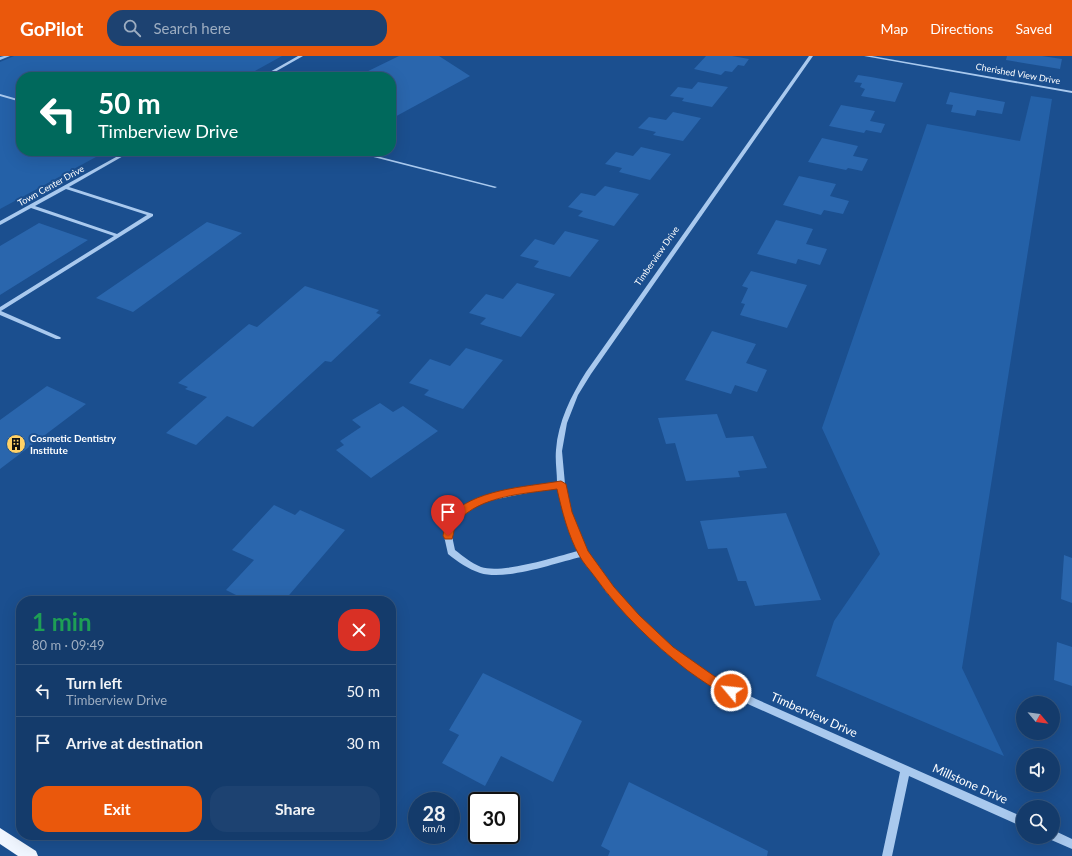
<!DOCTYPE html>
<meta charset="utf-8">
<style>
:root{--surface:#143b6b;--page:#1d4271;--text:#f1f3f6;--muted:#9dadc1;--line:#33557e;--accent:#ea580c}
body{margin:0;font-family:Lato,sans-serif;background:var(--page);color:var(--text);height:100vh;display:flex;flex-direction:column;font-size:15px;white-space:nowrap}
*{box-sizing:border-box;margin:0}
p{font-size:13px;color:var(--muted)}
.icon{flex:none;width:22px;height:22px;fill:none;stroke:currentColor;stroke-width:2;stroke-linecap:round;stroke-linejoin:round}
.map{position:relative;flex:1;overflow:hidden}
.panel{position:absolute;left:16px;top:540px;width:380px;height:244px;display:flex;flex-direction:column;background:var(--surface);border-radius:16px;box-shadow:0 4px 16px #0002,0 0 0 1px var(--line)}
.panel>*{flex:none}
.top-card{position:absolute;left:16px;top:16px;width:380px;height:84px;border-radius:16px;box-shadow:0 4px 16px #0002,0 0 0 1px var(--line);background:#00695c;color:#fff;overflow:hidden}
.needle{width:26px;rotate:119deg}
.buttons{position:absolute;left:1016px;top:640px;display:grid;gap:8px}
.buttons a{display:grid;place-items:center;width:44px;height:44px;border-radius:50%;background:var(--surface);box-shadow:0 4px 16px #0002,0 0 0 1px var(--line);font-size:20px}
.speed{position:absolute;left:408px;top:736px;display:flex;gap:8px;font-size:20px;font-weight:700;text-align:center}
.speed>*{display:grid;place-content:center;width:52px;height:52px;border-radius:50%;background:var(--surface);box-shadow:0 4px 16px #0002,0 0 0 1px var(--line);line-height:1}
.speed small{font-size:10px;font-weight:400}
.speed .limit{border:2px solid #111;border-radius:6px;background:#fff;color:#111}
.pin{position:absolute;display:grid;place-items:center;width:34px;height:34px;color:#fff;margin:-41px -17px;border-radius:50% 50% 50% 0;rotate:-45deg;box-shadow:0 0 4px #0007}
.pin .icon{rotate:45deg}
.me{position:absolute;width:44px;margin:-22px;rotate:298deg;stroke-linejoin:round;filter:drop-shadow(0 0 3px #0008)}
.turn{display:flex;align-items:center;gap:14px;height:84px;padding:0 16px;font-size:18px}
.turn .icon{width:52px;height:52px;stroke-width:2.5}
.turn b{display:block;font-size:28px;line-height:34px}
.round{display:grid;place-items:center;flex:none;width:42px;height:42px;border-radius:16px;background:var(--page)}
.head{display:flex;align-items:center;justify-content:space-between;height:68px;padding:0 16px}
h1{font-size:24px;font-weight:700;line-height:30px;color:#1e9e55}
.primary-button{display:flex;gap:8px;margin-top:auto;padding:8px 16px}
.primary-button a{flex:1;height:46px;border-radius:16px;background:var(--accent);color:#fff;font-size:16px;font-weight:700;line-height:46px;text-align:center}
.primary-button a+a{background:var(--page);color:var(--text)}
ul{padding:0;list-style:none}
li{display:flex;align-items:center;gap:12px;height:52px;padding:0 16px;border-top:1px solid var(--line)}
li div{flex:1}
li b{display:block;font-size:15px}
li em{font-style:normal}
header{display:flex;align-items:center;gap:24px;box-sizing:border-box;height:56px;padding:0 20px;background:var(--accent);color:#fff}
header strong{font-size:19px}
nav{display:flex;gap:22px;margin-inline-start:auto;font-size:14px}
.search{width:280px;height:36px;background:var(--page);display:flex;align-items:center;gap:10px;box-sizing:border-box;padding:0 14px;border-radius:16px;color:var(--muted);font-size:15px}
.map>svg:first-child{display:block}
.green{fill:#2461a8}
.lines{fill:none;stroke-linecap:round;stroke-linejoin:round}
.stream{fill:#9cc4f0;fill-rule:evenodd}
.building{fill:#2a66ad}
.minor{fill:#a9c9ee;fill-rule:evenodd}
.major{fill:#f0f6ff;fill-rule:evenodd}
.route{fill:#ea580c;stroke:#983908}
.labels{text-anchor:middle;stroke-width:4;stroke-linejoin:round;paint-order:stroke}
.far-street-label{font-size:9px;fill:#fff;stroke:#1b4f8f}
.poi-label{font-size:10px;font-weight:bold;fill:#fff;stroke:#1b4f8f;text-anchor:start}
.near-street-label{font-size:12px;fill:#fff;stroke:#1b4f8f}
</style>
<header>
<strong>GoPilot</strong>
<div class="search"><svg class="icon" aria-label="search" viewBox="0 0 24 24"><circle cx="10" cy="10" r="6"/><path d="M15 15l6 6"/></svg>Search here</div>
<nav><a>Map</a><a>Directions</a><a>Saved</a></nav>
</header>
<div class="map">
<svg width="1072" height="800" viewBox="0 0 1072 800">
<rect width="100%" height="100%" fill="#1b4f8f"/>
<path class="green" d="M14 0H282L244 21H21V95H107L0 153V6Z
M1031 40 1052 43 962 612 1004 700 816 620 834 565 880 498 822 372 927 68 1020 85Z"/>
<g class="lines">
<path class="stream" d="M4 0H10L0 4V1Z"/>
</g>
<path class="building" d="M399 0H439L470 20 391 63V21H356Z
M706 0H732L749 3 744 10 738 9 732 16 725 15 721 19 694 13Z
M1007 0H1042L1062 3 1060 13 1006 4Z
M858 19 871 21 903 27 895 46 861 40 865 33 860 31 862 27 854 26Z
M698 26 728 31 712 51 682 45 684 42 670 40 678 31 692 33Z
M950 36 1005 46 1002 58 977 54 975 60 951 56 953 49 946 48Z
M841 49 875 55 870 65 885 68 881 77 866 74 864 77 829 70Z
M673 56 701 62 683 85 653 79 656 76 638 72 649 61 666 64Z
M822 82 858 90 853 100 868 103 862 115 848 112 846 114 808 106Z
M641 91 671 98 650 124 619 116 622 112 605 108 616 96 633 100Z
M799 120 836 128 830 140 849 145 843 158 824 154 821 159 783 149Z
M605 130 639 138 614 170 578 160 583 155 568 151 581 137 595 140Z
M776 164 813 173 806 188 827 193 820 209 798 203 796 208 757 198Z
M207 166 242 177 133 256 96 242Z
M39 167 88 184 0 239V190Z
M565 175 599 184 570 221 534 211 539 205 520 200 535 183 554 189Z
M751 215 807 229 787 272 740 259 745 248 741 247 748 232 742 230Z
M517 227 555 238 521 281 480 268 486 262 469 257 486 238 503 243Z
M305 230 379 254 376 257 381 259 331 306 325 305 253 371 227 360 196 389 166 377 207 341 185 333 188 331 178 327 249 268 257 271Z
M712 275 756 288 746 307 767 314 757 336 735 329 731 338 685 324Z
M466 292 503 304 463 353 424 339 429 334 409 327 430 303 450 310Z
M47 330 86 348 0 413V364Z
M380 347 393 356 403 350 438 375 371 422 336 394 344 389 340 385 361 371 352 364Z
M717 358 726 382 753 380 767 412 738 415 740 421 686 425 675 387 666 388 658 362Z
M274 449 295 459 300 454 345 474 284 545H248L226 534 254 504 232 494Z
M786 457 821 544 755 550 746 525H738L727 492 708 493 700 465Z
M1064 499 1072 502V547L1061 543Z
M1057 586 1072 591V630L1054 624Z
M483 617 582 665 553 726 501 700 485 730 442 707 459 679 449 674Z
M629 726 768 795 767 800H608L610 795 601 790Z"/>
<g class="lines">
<path class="minor" d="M298 0H303L266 21H261Z
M809 0H813L591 318 578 339 567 367 562 395 565 428 571 456 586 496 613 533 638 559 672 591 713 621 756 643 1023 761V771L909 720 892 800H882L900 716 750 649 707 627 666 597 632 565 607 537 581 501C555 507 506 525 480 517 468 513 458 506 448 498L444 480 447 465 465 448 486 439 557 426C557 416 555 405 556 394 558 366 571 340 586 316ZM558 431 563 456 578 495C555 501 503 518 481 511 471 507 463 500 455 494L452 480 454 466 471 452 487 445Z
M864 0H872L1072 35V37Z
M0 38 21 44V46L0 40Z
M127 95H132L69 131 153 158V160L1 255 60 281 61 282 60 283H56L0 259V251L114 180 31 152 2 168 0 169V165ZM66 133 147 159 117 178 35 150Z
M350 95H357L497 131 495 132Z
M1053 774 1072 783V793L1049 783V781H1053Z"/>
<path class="major" d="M0 772 36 795 38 800H18L0 788Z"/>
</g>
<path class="route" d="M561 425 566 428 572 456 588 495 614 531 639 559 673 591 714 620 735 631 737 635 735 639 731 641C715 634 701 624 687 614 652 587 621 557 595 521 590 514 583 507 579 499 568 479 562 455 557 433 524 438 481 439 457 466 454 470 454 478 452 483H445L443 480C444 475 445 467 448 462 472 433 525 431 561 425Z"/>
<defs>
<symbol id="building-disc" viewBox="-11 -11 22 22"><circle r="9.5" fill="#ffd166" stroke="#1b4f8f"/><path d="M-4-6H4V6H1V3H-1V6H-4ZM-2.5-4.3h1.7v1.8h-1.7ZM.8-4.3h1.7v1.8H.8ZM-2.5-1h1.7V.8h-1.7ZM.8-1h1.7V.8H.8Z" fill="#111"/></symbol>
</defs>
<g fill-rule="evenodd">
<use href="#building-disc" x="5" y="377" width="22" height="22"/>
</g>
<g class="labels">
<g class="far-street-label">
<text transform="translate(1018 18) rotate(10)" y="3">Cherished View Drive</text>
<text transform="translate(51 130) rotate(-29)" y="3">Town Center Drive</text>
<text transform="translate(657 200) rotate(-55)" y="3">Timberview Drive</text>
</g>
<g class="poi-label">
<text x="30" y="386">Cosmetic Dentistry<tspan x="30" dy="12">Institute</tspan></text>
</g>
<g class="near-street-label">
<text transform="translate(814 659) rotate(24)" y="4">Timberview Drive</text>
<text transform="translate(970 728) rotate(24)" y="4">Millstone Drive</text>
</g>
</g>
</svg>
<div class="buttons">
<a><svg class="needle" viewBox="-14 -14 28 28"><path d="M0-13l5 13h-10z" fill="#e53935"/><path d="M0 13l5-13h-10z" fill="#9dadc1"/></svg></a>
<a><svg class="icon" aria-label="sound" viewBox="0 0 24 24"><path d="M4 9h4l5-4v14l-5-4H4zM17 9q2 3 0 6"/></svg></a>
<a><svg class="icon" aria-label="search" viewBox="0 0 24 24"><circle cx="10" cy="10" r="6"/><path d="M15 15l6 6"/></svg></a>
</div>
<div class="speed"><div>28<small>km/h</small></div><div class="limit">30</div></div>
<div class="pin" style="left:448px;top:480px;background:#d93025"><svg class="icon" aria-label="arrive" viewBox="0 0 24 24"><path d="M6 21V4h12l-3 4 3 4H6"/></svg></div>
<svg class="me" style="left:731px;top:635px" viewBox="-20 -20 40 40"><circle r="17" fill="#ea580c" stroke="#fff" stroke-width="3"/><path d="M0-11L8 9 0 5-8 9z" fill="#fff"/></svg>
<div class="top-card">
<div class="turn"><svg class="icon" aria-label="left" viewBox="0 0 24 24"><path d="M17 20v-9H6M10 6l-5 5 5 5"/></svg><div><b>50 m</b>Timberview Drive</div></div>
</div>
<section class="panel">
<div class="head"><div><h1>1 min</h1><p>80 m · 09:49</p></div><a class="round" style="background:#d93025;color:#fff"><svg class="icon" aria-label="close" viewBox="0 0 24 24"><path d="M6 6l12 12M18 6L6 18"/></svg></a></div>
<ul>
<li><svg class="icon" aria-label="left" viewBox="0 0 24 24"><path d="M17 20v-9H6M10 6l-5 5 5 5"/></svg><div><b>Turn left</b><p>Timberview Drive</p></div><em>50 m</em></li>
<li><svg class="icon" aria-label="arrive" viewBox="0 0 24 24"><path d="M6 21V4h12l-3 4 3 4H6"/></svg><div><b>Arrive at destination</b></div><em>30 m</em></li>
</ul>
<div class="primary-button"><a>Exit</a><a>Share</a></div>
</section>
</div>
